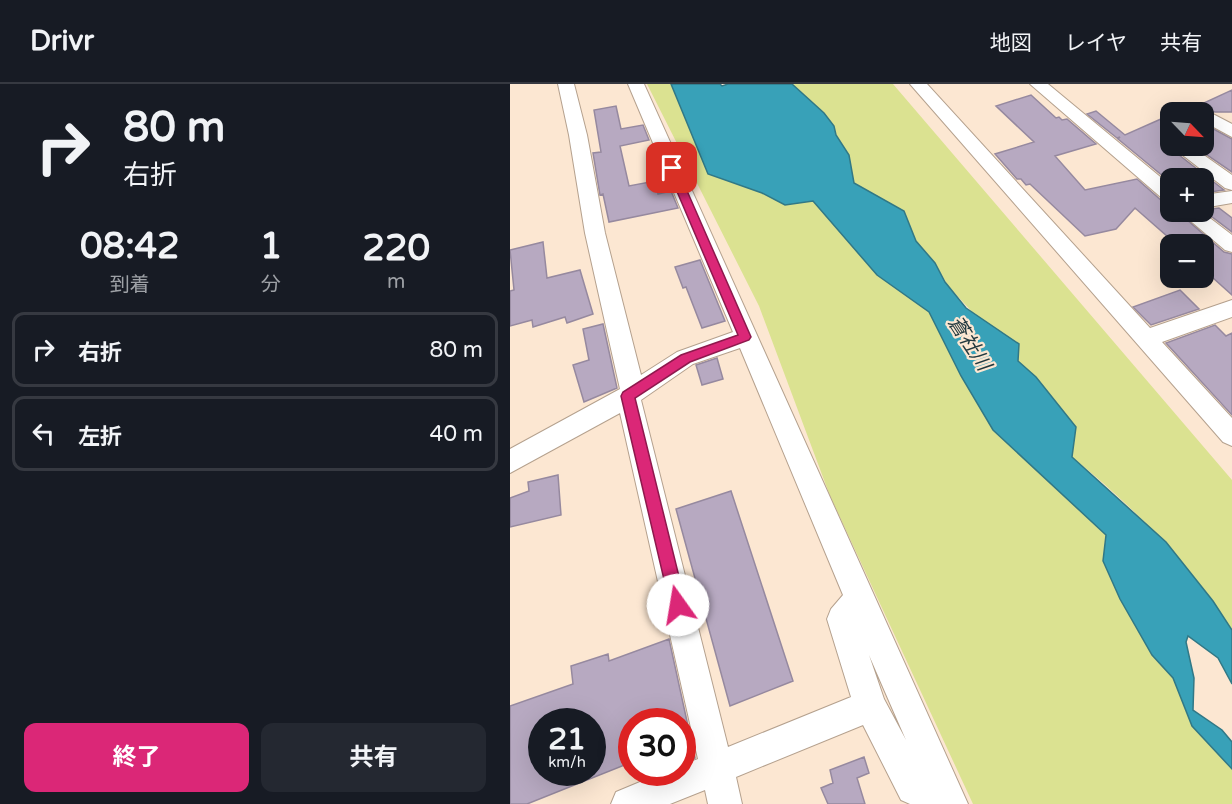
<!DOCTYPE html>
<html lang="ja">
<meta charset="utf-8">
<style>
:root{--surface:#171b24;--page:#242831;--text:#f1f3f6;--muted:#9ea1a6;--line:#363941;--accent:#db2777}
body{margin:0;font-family:"Varela Round","Noto Sans JP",sans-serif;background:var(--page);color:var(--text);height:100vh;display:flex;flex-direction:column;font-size:22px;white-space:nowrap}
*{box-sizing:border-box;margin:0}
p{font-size:20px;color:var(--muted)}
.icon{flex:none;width:33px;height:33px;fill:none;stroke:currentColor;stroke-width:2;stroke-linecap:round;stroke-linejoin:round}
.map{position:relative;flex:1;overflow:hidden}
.details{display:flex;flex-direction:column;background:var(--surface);width:510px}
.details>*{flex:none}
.guide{background:#171b24;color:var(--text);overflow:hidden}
.needle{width:39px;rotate:115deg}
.controls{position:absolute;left:650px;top:18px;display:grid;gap:12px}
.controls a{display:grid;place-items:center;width:54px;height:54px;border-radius:12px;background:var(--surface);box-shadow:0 6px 24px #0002;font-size:30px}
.speed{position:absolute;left:18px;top:624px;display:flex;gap:12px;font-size:30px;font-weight:700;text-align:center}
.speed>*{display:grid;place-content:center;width:78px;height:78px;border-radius:50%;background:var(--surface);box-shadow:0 6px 24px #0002;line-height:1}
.speed small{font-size:15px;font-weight:400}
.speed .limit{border:9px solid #d22;background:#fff;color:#111}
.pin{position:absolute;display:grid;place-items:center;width:51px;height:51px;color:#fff;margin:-26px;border-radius:12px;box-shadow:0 3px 9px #0006}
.me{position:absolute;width:66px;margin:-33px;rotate:347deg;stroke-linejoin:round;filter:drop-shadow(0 0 4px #0008)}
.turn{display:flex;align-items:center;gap:21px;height:126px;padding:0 24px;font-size:27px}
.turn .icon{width:78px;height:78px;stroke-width:2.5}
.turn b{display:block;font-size:42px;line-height:51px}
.eta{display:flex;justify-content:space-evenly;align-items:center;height:102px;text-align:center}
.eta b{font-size:36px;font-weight:700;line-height:42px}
.cta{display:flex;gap:12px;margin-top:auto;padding:12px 24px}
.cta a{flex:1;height:69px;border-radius:12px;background:var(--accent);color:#fff;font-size:24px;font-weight:700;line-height:69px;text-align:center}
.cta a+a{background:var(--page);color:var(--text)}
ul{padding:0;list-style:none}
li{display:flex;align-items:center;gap:18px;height:75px;margin:0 12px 9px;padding:0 12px;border:3px solid var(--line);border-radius:12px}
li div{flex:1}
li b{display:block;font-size:22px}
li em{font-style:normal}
header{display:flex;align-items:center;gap:36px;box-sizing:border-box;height:84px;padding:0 30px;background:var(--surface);border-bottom:2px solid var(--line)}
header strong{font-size:28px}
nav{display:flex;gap:33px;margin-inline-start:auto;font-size:21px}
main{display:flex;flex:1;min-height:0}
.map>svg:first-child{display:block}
.green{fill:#dbe291}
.water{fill:#38a1b8;stroke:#317886;stroke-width:1.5}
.building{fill:#b7a9c1;stroke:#96899f;stroke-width:1.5;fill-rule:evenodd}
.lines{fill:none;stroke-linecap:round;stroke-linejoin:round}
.minor-casing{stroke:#b5a18e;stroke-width:2}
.minor{fill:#fff;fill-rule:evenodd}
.route{fill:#db2777;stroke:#8e194d;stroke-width:1.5}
.labels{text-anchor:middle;stroke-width:4.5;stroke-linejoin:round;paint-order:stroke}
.water-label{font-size:20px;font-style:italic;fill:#22393f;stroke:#fce7d2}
</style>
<header>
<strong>Drivr</strong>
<nav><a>地図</a><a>レイヤ</a><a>共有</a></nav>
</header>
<main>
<section class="details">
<div class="guide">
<div class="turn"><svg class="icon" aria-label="right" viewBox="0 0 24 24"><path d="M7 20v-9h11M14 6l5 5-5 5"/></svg><div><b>80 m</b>右折</div></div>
</div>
<div class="eta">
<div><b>08:42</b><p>到着</p></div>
<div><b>1</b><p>分</p></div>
<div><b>220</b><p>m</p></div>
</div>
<ul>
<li><svg class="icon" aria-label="right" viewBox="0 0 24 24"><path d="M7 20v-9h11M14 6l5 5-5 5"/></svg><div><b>右折</b></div><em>80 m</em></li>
<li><svg class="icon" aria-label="left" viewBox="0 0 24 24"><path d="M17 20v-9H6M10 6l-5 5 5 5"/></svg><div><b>左折</b></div><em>40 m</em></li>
</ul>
<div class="cta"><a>終了</a><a>共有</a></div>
</section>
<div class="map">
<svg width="722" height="720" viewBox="0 0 722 720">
<rect width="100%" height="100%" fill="#fce7d2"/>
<path class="green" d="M137 0H161L199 90 252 109 275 121 303 117 367 191 419 228 451 292 483 346 596 451 593 477 642 571 663 594 682 642 722 685V720H463L320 412 249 222Z
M282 0H383L722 396V546C678 478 625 424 562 373L566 343 526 293 508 277 438 202 428 184 406 157 394 127 343 99 339 71 326 51 324 42Z"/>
<path class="water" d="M161 0H210L212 2 218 0H282L314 29 324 42 326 51 339 71 344 99 394 127 406 157 425 179 435 198 456 224 509 260 508 277 526 293 566 343 562 373 656 458 703 517 722 546V600L708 574 678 552 676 558 684 594 683 626 712 646 722 658V685L682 642 663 594 642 571 610 515 593 477 596 451 483 346 451 292 419 228 367 191 303 117 275 121 252 109 198 90Z"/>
<path class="building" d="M722 6V28H705L699 26 691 28H666L679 23 681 25Z
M521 11 546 34 549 33 552 36 557 35 586 60 545 72 575 106 627 95 652 117 660 119V128H668L714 168 722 170V211L693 185V160H666L625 124 606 145 575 152 520 100 516 101 511 95H507L485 70 524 58 486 22Z
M106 22 111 45 133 41 139 56 110 62 119 102 145 97 148 110 161 107 168 124 99 138 93 110 90 111 83 69 91 68 84 26Z
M586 27 615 51 660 31V64L714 106 693 109V94H660V98L608 55 610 53 607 54 577 30Z
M698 42 722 55V88L684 62H693V43Z
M709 124 722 134V148L693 126Z
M33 158 37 194 70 186 83 230 57 239 55 233 23 243 22 236 0 242V207L4 206 0 166Z
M190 176 215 237 192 244 176 203 173 204 165 183Z
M670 206 689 225 641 241 623 223Z
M93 240 107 304 74 318 63 281 79 276 73 245Z
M705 241 716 252 722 249V331L656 259Z
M207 274 213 295 192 301 186 281Z
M48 391 51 431 0 443V414L19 407 18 398Z
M221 407 283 597 220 622 166 425Z
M159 555 185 674 172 678V638H122V678L17 720H0V622L63 600 61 582 98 570 99 577ZM32 638H82V688H32Z
M354 673 359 689 347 694 355 720H318L311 704 323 699 320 686Z"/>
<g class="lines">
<defs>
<path id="minor" d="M48 0H64L77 51 95 149 131 291 167 268 223 248 118 0H134L458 720H400L391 716 353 641 226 693 232 720H198L195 706 160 720H101L106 708 154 688H172V681L188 675 110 329 0 389V365L110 305 75 149 59 51ZM230 264 333 511 321 525 317 535 341 613 218 663 131 316 183 280ZM359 571 396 656 374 615Z
M400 0H417L640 244 722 216V233L652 258 722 334V362L713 358Z
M520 0H538L660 101V117L653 115Z
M699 28 722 40V53L698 40 693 41V29Z
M661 62H681L722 91V106L715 104Z
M722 107V119L693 124V111Z
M670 128H692L722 151V168L715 166Z"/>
</defs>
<use href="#minor" class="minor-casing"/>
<use href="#minor" class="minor"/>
</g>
<path class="route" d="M162 81 167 84 241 253 239 256 180 278 125 314 176 521 173 526 168 528 162 526 160 521 111 312 113 308 171 271 228 251 157 84Z"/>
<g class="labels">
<g class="water-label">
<text transform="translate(460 259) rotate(57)" y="7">蒼社川</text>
</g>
</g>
</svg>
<div class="controls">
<a><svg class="needle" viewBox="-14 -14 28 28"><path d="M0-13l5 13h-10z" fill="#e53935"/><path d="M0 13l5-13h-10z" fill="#9ea1a6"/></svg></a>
<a>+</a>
<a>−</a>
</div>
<div class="speed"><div>21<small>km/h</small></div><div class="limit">30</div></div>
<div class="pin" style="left:162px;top:84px;background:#d93025"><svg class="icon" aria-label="arrive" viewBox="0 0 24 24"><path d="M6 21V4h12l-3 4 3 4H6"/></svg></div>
<svg class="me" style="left:168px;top:521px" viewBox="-20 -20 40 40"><circle r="19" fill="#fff"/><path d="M0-13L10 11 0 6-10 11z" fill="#db2777"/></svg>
</div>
</main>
